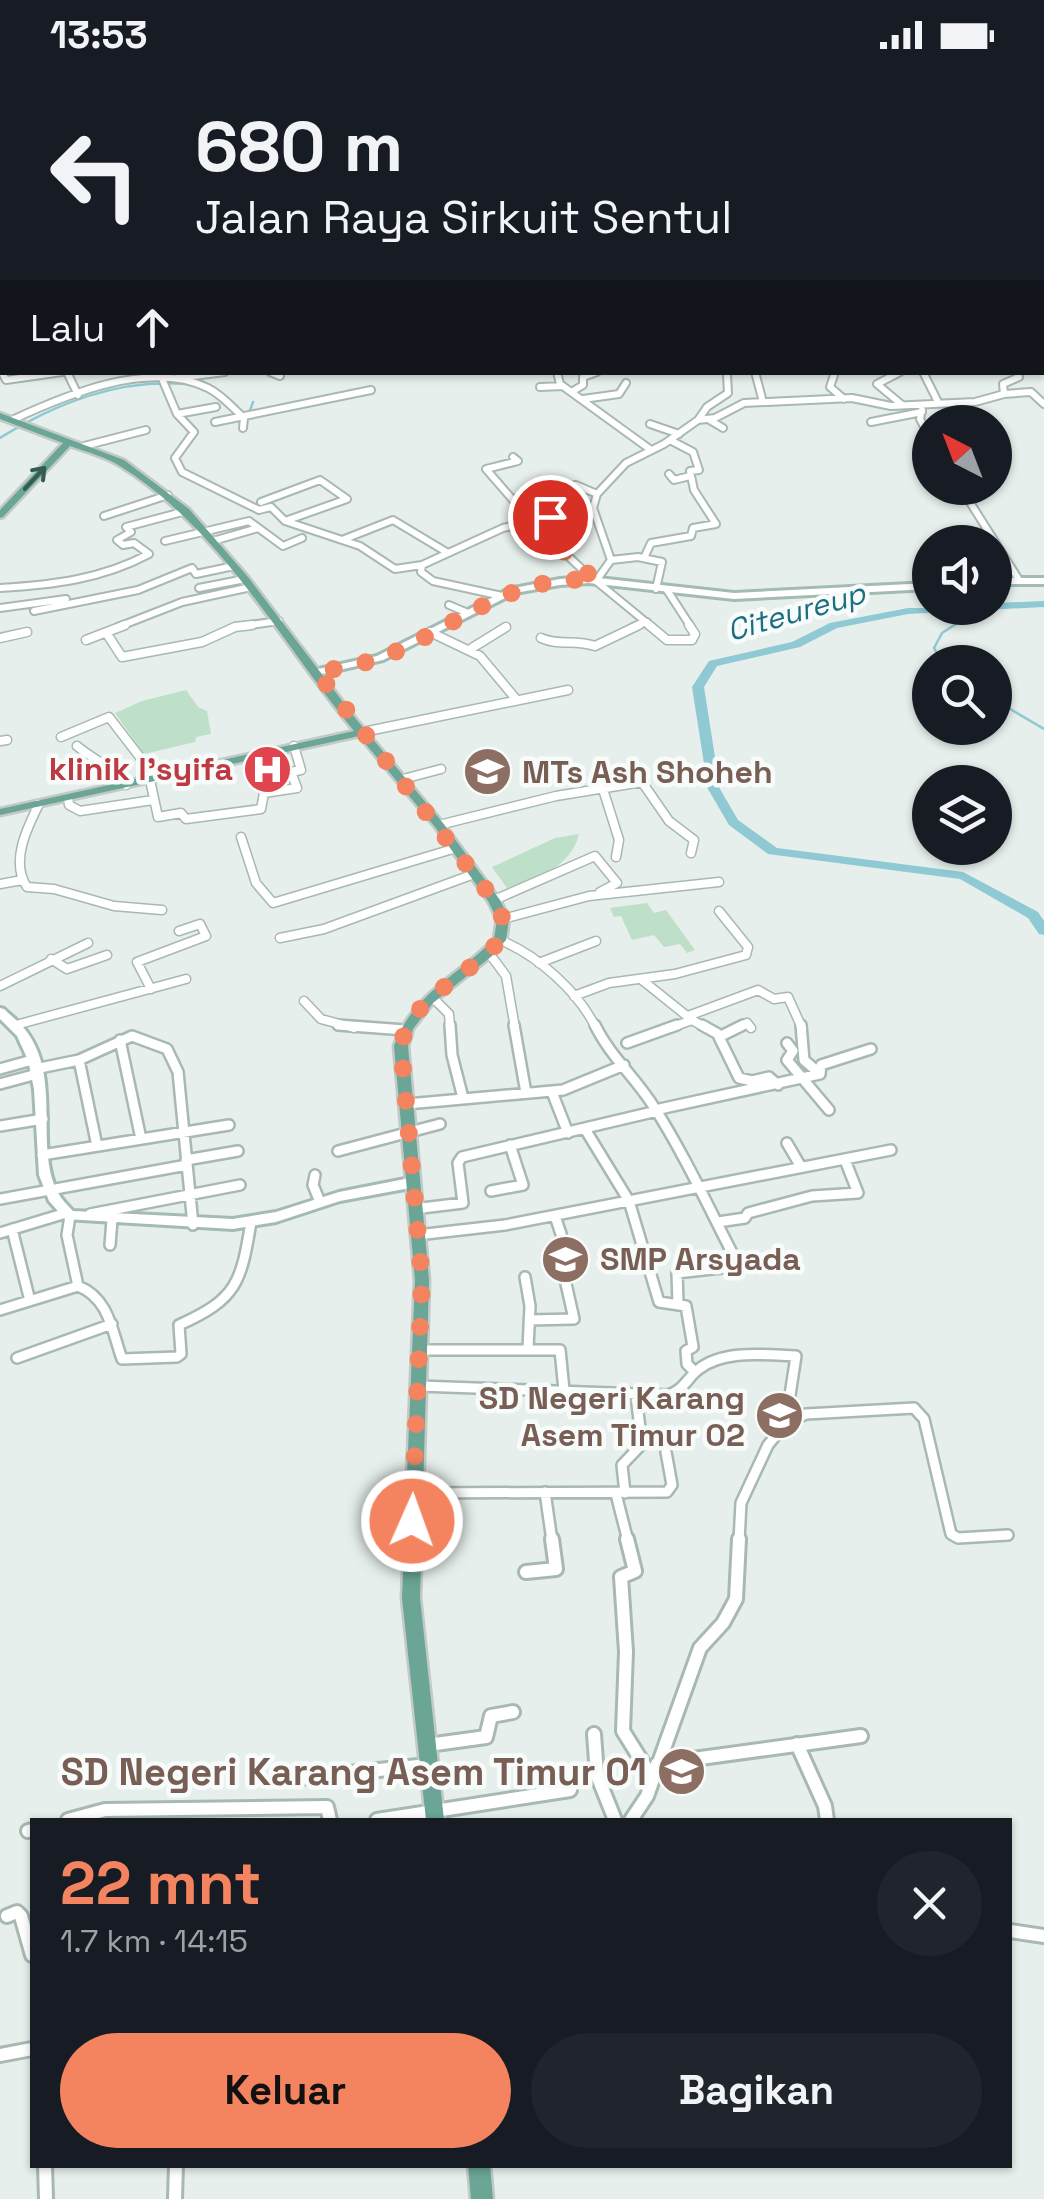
<!DOCTYPE html>
<html lang="id">
<meta charset="utf-8">
<style>
:root{--surface:#171b24;--page:#20242c;--text:#f1f3f6;--muted:#9ea1a6;--accent:#f4845f}
body{margin:0;font-family:"Space Grotesk",sans-serif;background:var(--page);color:var(--text);height:100vh;display:flex;flex-direction:column;font-size:38px;white-space:nowrap}
*{box-sizing:border-box;margin:0}
p{font-size:32px;color:var(--muted)}
.icon{flex:none;width:55px;height:55px;fill:none;stroke:currentColor;stroke-width:2;stroke-linecap:round;stroke-linejoin:round}
.map{position:relative;flex:1;overflow:hidden}
.sheet{position:absolute;left:30px;top:1748px;width:982px;height:350px;display:flex;flex-direction:column;background:var(--surface);border-radius:0px;box-shadow:0 2px 8px #0004}
.sheet>*{flex:none}
.guide{position:absolute;left:0px;top:0px;width:1045px;height:305px;box-shadow:0 2px 8px #0004;background:#171b24;color:var(--text);overflow:hidden}
.needle{width:65px;rotate:318deg}
.tools{position:absolute;left:912px;top:335px;display:grid;gap:20px}
.tools a{display:grid;place-items:center;width:100px;height:100px;border-radius:50%;background:var(--surface);box-shadow:0 2px 8px #0004;font-size:50px}
.pin{position:absolute;display:grid;place-items:center;width:85px;height:85px;color:#fff;margin:-42px;border:5px solid #fff;border-radius:50%;box-shadow:0 2px 10px #0007}
.me{position:absolute;width:110px;margin:-55px;rotate:2deg;stroke-linejoin:round;filter:drop-shadow(0 0 8px #0008)}
.turn{display:flex;align-items:center;gap:35px;height:210px;padding:0 30px;font-size:45px}
.turn .icon{width:130px;height:130px;stroke-width:2.5}
.turn b{display:block;font-size:70px;line-height:85px}
.then{display:flex;align-items:center;height:95px;padding:0 30px;background:#0003;gap:20px;font-size:38px}
.round{display:grid;place-items:center;flex:none;width:105px;height:105px;border-radius:52px;background:var(--page)}
.headline{display:flex;align-items:center;justify-content:space-between;height:170px;padding:0 30px}
h1{font-size:60px;font-weight:600;line-height:75px;color:var(--accent)}
.primary-button{display:flex;gap:20px;margin-top:auto;padding:20px 30px}
.primary-button a{flex:1;height:115px;border-radius:60px;background:var(--accent);color:#111;font-size:40px;font-weight:600;line-height:115px;text-align:center}
.primary-button a+a{background:var(--page);color:var(--text)}
.status{display:flex;justify-content:space-between;align-items:center;height:70px;padding:0 50px;background:var(--surface);direction:ltr}
.status svg{height:28px;fill:currentColor}
.map>svg:first-child{display:block}
.green{fill:#bfe0c8}
.lines{fill:none;stroke-linecap:round;stroke-linejoin:round}
.stream{stroke:#8ec9d4;stroke-width:2.5}
.river{fill:#8ec9d4;fill-rule:evenodd}
.street-far4-casing{stroke:#a8b8b2;stroke-width:8}
.street-far3-casing{stroke:#a8b8b2;stroke-width:10}
.street-far2-casing{stroke:#a8b8b2;stroke-width:11}
.street-far1-casing{stroke:#a8b8b2;stroke-width:14}
.street-casing{stroke:#a8b8b2;stroke-width:18}
.secondary-casing{stroke:#a4bbb3;stroke-width:6}
.primary-casing{stroke:#c2cac8;stroke-width:5}
.street-far4{stroke:#fff;stroke-width:5}
.street-far3{stroke:#fff;stroke-width:6}
.street-far2{stroke:#fff;stroke-width:8}
.street-far1{stroke:#fff;stroke-width:9}
.street{stroke:#fff;stroke-width:12}
.secondary{fill:#fff;fill-rule:evenodd}
.primary{fill:#6aa596;fill-rule:evenodd}
.rail-casing{stroke:#5f7d75;stroke-width:5}
.rail{stroke:#f7fbf9;stroke-width:2.5;stroke-dasharray:4;stroke-linecap:butt}
.oneway{stroke:#365b51}
.route{stroke:#f4845f;stroke-width:18;stroke-dasharray:0 32.4}
.labels{text-anchor:middle;stroke-width:9;stroke-linejoin:round;paint-order:stroke}
.far-water-label{font-size:30px;font-style:italic;fill:#1c6f80;stroke:#f7fbf9}
.health-label{font-size:32px;font-weight:bold;fill:#be3a42;stroke:#f7fbf9;text-anchor:end}
.education-label{font-size:32px;font-weight:bold;fill:#785e54;stroke:#f7fbf9;text-anchor:start}
.near-education-label{font-size:38px;font-weight:bold;fill:#785e54;stroke:#f7fbf9;text-anchor:end}
</style>
<div class="status"><b>13:53</b><svg viewBox="0 0 49 12"><path d="M0 12V9h3v3zM5 12V6h3v6zM10 12V3h3v9zM15 12V0h3v12zM26 1h20v11H26zM47 4h2v5h-2z"/></svg></div>
<div class="map">
<svg width="1044" height="2129" viewBox="0 0 1044 2129">
<rect width="100%" height="100%" fill="#e6efeb"/>
<path class="green" d="M186 620 198 637 207 641 211 664 196 667 195 672 144 684 115 643 142 631Z
M579 764C571 798 536 808 507 818L492 797 555 768Z
M647 833 654 843 666 840 695 880 687 883 680 874 664 877 654 865 632 870 621 846 614 847 610 838Z"/>
<g class="lines">
<path class="stream" d="M249 343 253 332
M0 368C58 332 118 309 187 314
M942 592 934 578 942 563 979 539
M995 630 1044 659"/>
<path class="river" d="M1044 531V537L908 544 837 558 800 577 717 596 704 617 720 719 738 750 777 778 963 802 1038 842 1044 851V865L1039 864 1028 848 960 809 768 784 729 755 708 719 692 617 709 591 792 572 830 553 908 538H995V533Z"/>
<defs>
<path id="street-far4" d="M212 0 227 2
M297 0 318 2
M17 2 43 0
M81 2 85 0
M165 2 186 0
M457 2 462 0
M481 2 498 0"/>
<path id="street-far3" d="M2 302 6 310 62 302
M67 302 78 325
M270 302 280 306
M557 302 560 314 651 380
M755 302 763 332
M900 302 877 314 901 334
M923 302 938 332
M834 305 830 317 844 329
M177 308 225 302
M163 311 177 344 194 362 175 388 182 402 259 440 271 437 285 451 360 476 395 499 422 495 503 458 593 438
M540 317 563 316
M573 321 583 315V307L597 302
M1004 324 1031 322 1044 334
M583 329 619 324 626 313
M922 340 920 349 930 368
M177 344 216 337
M708 349 723 358
M12 350C66 325 149 289 208 318 222 325 233 338 244 348L243 358
M698 350 707 337 728 323 727 305
M215 352 371 320
M871 352 922 342
M650 354 679 364
M84 376 146 360
M513 387 518 391 486 399 531 451 587 504 598 509
M669 404 674 410 690 406
M961 418 1019 510
M514 429 576 415 597 424
M261 432 320 410 347 429 285 451
M104 446 168 425
M342 470 393 450 448 483
M165 471 249 451 283 476 302 468
M213 471 258 458
M644 488 651 473 691 466 693 458 716 454 694 420 690 401 699 400 693 382 670 370
M611 490 593 438 597 424 626 393 664 374 698 350 715 348 744 333 852 328 891 336 975 332 1004 324 1003 314 1019 307 1017 302
M611 490 596 511 652 557
M611 490 638 487 662 492 656 519
M422 495 421 502 433 511 502 526
M0 518C53 515 102 509 149 484L134 473 123 475 117 470 131 462 126 457 186 441
M199 518 245 509
M667 520 691 557
M449 535 468 543
M0 538 66 529
M34 541 138 520 192 498 196 504 234 496
M118 557 182 532 251 517
M235 557 279 551
M633 557 647 552"/>
<path id="street-far2" d="M649 555 667 570H692L695 564 689 555
M430 562 480 586 516 629
M107 564 122 587 202 572 235 557 252 555
M0 568 27 562
M541 568C558 576 576 569 595 576L639 555
M86 570 125 555
M472 578 506 557
M363 662 568 620
M61 667 109 647 156 708
M0 671 7 670
M77 676C95 691 112 696 126 715
M403 709 441 699
M150 710 158 747 181 743 186 749 261 739 264 723 297 718 291 702 301 700 294 676
M602 716 619 770 616 787
M68 728 69 735 80 741 153 730
M39 734C27 758 10 792 27 817L54 819 114 836 162 840
M439 755 556 726 642 712 669 751 694 770 691 783
M241 767 256 813 273 833 456 778
M0 814 22 810
M494 830 595 786 617 813 600 822
M503 849 589 826 719 812
M280 868 324 859 474 804
M500 870C537 885 578 921 596 958
M489 883 506 906 515 958
M51 889 67 899 107 885
M539 893 596 871
M642 910 692 950 670 958
M0 916 88 873
M151 919 137 892 206 866 200 854 179 861
M574 926 609 913 675 904 746 885 748 877 719 841
M433 928 449 944 450 958
M304 931 321 949 354 958
M688 946 758 920 774 929 788 927 802 958
M692 950 706 958
M16 955 186 909
M738 958 747 953 751 958"/>
<path id="street-far1" d="M338 955 405 960
M450 955 452 985 463 1028
M514 955 526 1023
M595 955C610 986 636 1008 654 1037 686 1087 711 1143 739 1196L677 1203 678 1233
M702 955 718 964
M743 955 719 967 739 1008 752 1011 769 1007 778 1015
M801 955 804 990 820 1004
M120 970 141 1069
M627 973 677 955
M787 973 793 981 787 990 829 1040
M0 999 32 990
M35 999 79 990
M0 1014 37 1004
M552 1022 568 1063
M407 1034 563 1020 624 995
M655 1040 820 1004 821 995 871 979
M0 1056 43 1049
M585 1059 629 1131 659 1232 686 1236 693 1277 686 1281 687 1294 695 1302
M787 1073 801 1097
M97 1076 79 990 132 966 167 979 178 1002 193 1155
M338 1081 440 1054
M42 1085 229 1055
M186 1090 238 1081
M315 1105 313 1115 320 1132
M491 1121 523 1115 510 1075
M0 1129 187 1095
M414 1139 463 1133 458 1093 462 1087 657 1041
M90 1144 240 1115
M555 1146 561 1164
M718 1152 745 1148 748 1143 812 1126 858 1123 845 1090
M12 1159 30 1231
M0 1163 66 1143
M417 1165 505 1155 891 1080
M110 1175 112 1150
M525 1207 530 1236 528 1278
M78 1216C109 1228 112 1261 122 1289L177 1287 181 1284 179 1255C237 1229 241 1213 251 1152
M0 1240 78 1216 67 1165 70 1146
M529 1250 574 1249 562 1196
M420 1280H560L564 1320
M17 1288 112 1254
M419 1316 668 1325C684 1320 687 1308 699 1299 724 1279 766 1285 796 1286L786 1351
M545 1422 552 1471
M413 1423 667 1422 672 1415 666 1382
M625 1423 622 1395 642 1374 636 1326
M616 1424 628 1471
M739 1471 741 1433 768 1375 787 1352 806 1344 914 1338 924 1349 951 1464 958 1468 1008 1465"/>
<path id="street" d="M627 1469 635 1501 621 1507 626 1582 623 1661 653 1709
M526 1502 556 1499 552 1469
M594 1664 597 1705 615 1750
M797 1674 825 1736 827 1750
M428 1675 486 1667 491 1646 513 1642
M657 1694 861 1666
M300 1708 428 1695
M68 1750 105 1740 327 1737 330 1750
M377 1750 570 1720
M631 1750 647 1726 700 1578 723 1553 736 1529 739 1469
M28 1761 32 1760
M7 1846 17 1842 21 1846 32 1885
M1010 1861 1044 1866
M0 1985 32 1979
M45 2095 46 2129
M175 2129 176 2095"/>
<path id="secondary" d="M2 73V77L0 78V74Z
M589 507 734 523 930 513V519L734 529 589 513 560 515 515 523 383 590 317 605 312 602 314 600 377 586 509 519 560 509Z
M995 508H1044V514H995Z
M0 938 4 939C11 946 21 953 27 962 62 1010 34 1076 58 1123 62 1130 68 1136 73 1141L233 1149 276 1142 339 1122 410 1108 416 1113 410 1118 340 1131 276 1152 233 1159 65 1149 49 1131 39 1105 34 1019 28 990 17 966 0 949Z"/>
<path id="primary" d="M0 343 124 390 189 439 248 507 356 649 443 753 500 830 509 849 506 870 492 886 433 933 413 959 408 976 429 1210 420 1528 444 1750H426L402 1528 415 1210 394 976C412 924 458 906 494 869L497 849 488 831 435 757 359 666 0 745V739L354 661C279 570 222 460 120 396 106 387 87 382 70 376L3 447 0 448V440L63 373 0 349Z
M468 2095H490L493 2129H471Z"/>
</defs>
<use href="#street-far4" class="street-far4-casing"/>
<use href="#street-far3" class="street-far3-casing"/>
<use href="#street-far2" class="street-far2-casing"/>
<use href="#street-far1" class="street-far1-casing"/>
<use href="#street" class="street-casing"/>
<use href="#secondary" class="secondary-casing"/>
<use href="#primary" class="primary-casing"/>
<use href="#street-far4" class="street-far4"/>
<use href="#street-far3" class="street-far3"/>
<use href="#street-far2" class="street-far2"/>
<use href="#street-far1" class="street-far1"/>
<use href="#street" class="street"/>
<use href="#secondary" class="secondary"/>
<use href="#primary" class="primary"/>
<defs>
<path id="rail" d="M442 2 448 0"/>
</defs>
<use href="#rail" class="rail-casing"/>
<use href="#rail" class="rail"/>
</g>
<defs><path id="oneway-shaft" d="M-6 0H5M1.5-3L5.5 0L1.5 3" fill="none" stroke-width="1.6" stroke-linecap="round" stroke-linejoin="round" transform="scale(2.5)"/></defs>
<use class="oneway" href="#oneway-shaft" transform="translate(35 408) rotate(-47)"/>
<g class="lines">
<path class="route" d="M412 1451 422 1210 401 976C410 927 470 906 500 870L503 849 494 830 317 602C340 598 364 594 386 586 455 557 516 501 596 511L531 451 550 447"/>
</g>
<defs>
<symbol id="hospital-disc" viewBox="-11 -11 22 22"><circle r="9.5" fill="#e0444e" stroke="#f7fbf9"/><path d="M-5-5h3v3.5h4V-5h3V5h-3V1.5h-4V5h-3Z" fill="#fff"/></symbol>
<symbol id="school-disc" viewBox="-11 -11 22 22"><circle r="9.5" fill="#8d6e63" stroke="#f7fbf9"/><path d="M0-5L7-2L0 1L-7-2ZM-4 1L0 2.5L4 1V4Q0 6-4 4Z" fill="#fff"/></symbol>
</defs>
<g fill-rule="evenodd">
<use href="#hospital-disc" x="240" y="672" width="55" height="55"/>
<use href="#school-disc" x="460" y="674" width="55" height="55"/>
<use href="#school-disc" x="538" y="1162" width="55" height="55"/>
<use href="#school-disc" x="752" y="1318" width="55" height="55"/>
<use href="#school-disc" x="654" y="1674" width="55" height="55"/>
</g>
<g class="labels">
<g class="far-water-label">
<text transform="translate(796 542) rotate(-16)" y="10">Citeureup</text>
</g>
<g class="health-label">
<text x="233" y="710">klinik l'syifa</text>
</g>
<g class="education-label">
<text x="522" y="713">MTs Ash Shoheh</text>
<text x="600" y="1200">SMP Arsyada</text>
<text x="745" y="1339" text-anchor="end">SD Negeri Karang<tspan x="745" dy="37">Asem Timur 02</tspan></text>
</g>
<g class="near-education-label">
<text x="647" y="1715">SD Negeri Karang Asem Timur 01</text>
</g>
</g>
</svg>
<div class="tools">
<a><svg class="needle" viewBox="-14 -14 28 28"><path d="M0-13l5 13h-10z" fill="#e53935"/><path d="M0 13l5-13h-10z" fill="#9ea1a6"/></svg></a>
<a><svg class="icon" aria-label="sound" viewBox="0 0 24 24"><path d="M4 9h4l5-4v14l-5-4H4zM17 9q2 3 0 6"/></svg></a>
<a><svg class="icon" aria-label="search" viewBox="0 0 24 24"><circle cx="10" cy="10" r="6"/><path d="M15 15l6 6"/></svg></a>
<a><svg class="icon" aria-label="layers" viewBox="0 0 24 24"><path d="M12 4l9 5-9 5-9-5zM3 14l9 5 9-5"/></svg></a>
</div>
<div class="pin" style="left:550px;top:447px;background:#d93025"><svg class="icon" aria-label="arrive" viewBox="0 0 24 24"><path d="M6 21V4h12l-3 4 3 4H6"/></svg></div>
<svg class="me" style="left:412px;top:1451px" viewBox="-20 -20 40 40"><circle r="17" fill="#f4845f" stroke="#fff" stroke-width="3"/><path d="M0-11L8 9 0 5-8 9z" fill="#fff"/></svg>
<div class="guide">
<div class="turn"><svg class="icon" aria-label="left" viewBox="0 0 24 24"><path d="M17 20v-9H6M10 6l-5 5 5 5"/></svg><div><b>680 m</b>Jalan Raya Sirkuit Sentul</div></div>
<div class="then">Lalu<svg class="icon" aria-label="ahead" viewBox="0 0 24 24"><path d="M12 20V5M6 11l6-6 6 6"/></svg></div>
</div>
<section class="sheet">
<div class="headline"><div><h1>22 mnt</h1><p>1.7 km · 14:15</p></div><a class="round"><svg class="icon" aria-label="close" viewBox="0 0 24 24"><path d="M6 6l12 12M18 6L6 18"/></svg></a></div>
<div class="primary-button"><a>Keluar</a><a>Bagikan</a></div>
</section>
</div>
